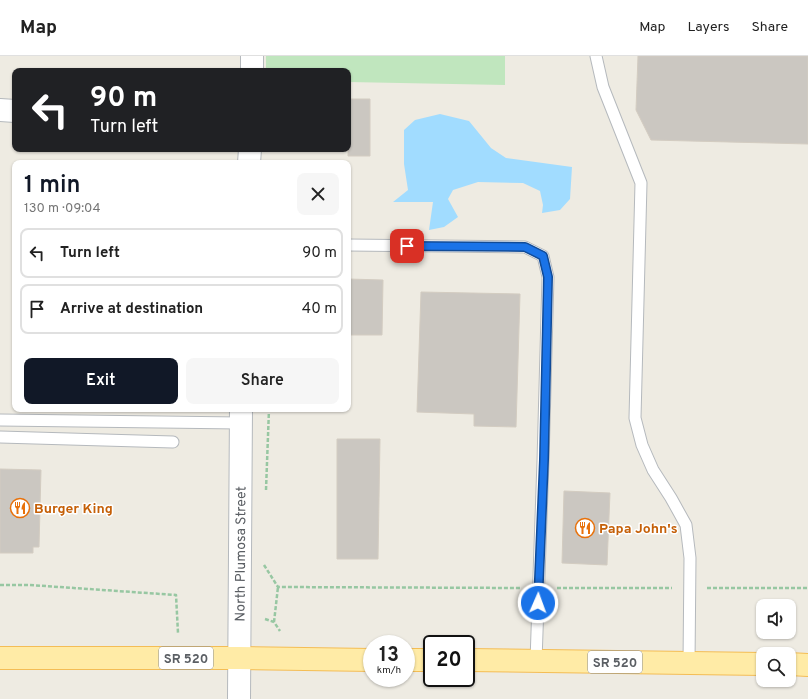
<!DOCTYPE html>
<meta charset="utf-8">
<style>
:root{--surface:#fff;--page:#f6f6f6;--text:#222;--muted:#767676;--line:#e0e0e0;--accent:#111827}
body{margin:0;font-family:Overpass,sans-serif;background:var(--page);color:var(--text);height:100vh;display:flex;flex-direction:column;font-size:15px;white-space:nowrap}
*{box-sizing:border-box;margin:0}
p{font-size:13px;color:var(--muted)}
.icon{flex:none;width:22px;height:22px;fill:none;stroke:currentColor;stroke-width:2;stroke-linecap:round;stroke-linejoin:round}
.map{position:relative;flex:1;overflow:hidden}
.panel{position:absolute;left:12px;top:104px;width:339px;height:252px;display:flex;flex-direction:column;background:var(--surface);border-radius:8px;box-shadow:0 1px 3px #0004}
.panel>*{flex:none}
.guide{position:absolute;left:12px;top:12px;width:339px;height:84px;border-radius:8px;box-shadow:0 1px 3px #0004;background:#202124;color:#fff;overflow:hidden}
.buttons{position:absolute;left:756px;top:543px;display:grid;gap:8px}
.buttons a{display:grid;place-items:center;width:40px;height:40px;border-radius:8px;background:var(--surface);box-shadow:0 1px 3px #0004;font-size:20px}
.speed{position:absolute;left:363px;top:579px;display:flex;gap:8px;font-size:20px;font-weight:700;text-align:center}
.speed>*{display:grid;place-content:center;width:52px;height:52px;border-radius:50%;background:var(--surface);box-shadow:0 1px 3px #0004;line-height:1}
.speed small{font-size:10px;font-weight:400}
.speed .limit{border:2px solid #111;border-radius:6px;background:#fff;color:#111}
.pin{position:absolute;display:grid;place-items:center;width:34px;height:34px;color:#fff;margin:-17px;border-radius:8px;box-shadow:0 2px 6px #0006}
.me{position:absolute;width:44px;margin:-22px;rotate:2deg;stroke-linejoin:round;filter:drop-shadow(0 0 3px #0008)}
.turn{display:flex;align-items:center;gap:14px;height:84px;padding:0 12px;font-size:18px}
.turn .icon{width:52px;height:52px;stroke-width:2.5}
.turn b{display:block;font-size:28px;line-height:34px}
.round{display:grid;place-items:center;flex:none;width:42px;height:42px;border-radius:8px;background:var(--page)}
.head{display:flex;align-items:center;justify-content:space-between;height:68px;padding:0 12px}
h1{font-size:24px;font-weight:600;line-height:30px;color:var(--accent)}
.button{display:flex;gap:8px;margin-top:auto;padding:8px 12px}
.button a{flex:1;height:46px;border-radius:8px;background:var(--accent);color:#fff;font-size:16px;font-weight:600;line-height:46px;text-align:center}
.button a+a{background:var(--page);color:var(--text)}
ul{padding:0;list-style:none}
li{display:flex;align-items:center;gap:12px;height:50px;margin:0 8px 6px;padding:0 4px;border:2px solid var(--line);border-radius:8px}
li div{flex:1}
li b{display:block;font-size:15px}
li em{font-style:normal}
header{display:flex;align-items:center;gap:24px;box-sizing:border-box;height:56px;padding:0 20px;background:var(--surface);border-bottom:1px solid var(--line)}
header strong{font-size:19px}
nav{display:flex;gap:22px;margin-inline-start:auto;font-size:14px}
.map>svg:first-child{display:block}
.green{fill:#c0e6be}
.water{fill:#a1dcff}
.building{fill:#cbc7c1;stroke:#d3ccc1}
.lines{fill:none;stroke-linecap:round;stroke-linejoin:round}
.service-casing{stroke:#b5b9bd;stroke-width:13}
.minor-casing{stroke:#b5b9bd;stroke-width:24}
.tertiary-casing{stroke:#b5b9bd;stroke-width:24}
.primary-casing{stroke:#f4bd55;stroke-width:24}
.path{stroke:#97c7a2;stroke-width:2.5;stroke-dasharray:4 2;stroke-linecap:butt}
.service{stroke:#fff;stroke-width:11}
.minor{stroke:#fff;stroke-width:22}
.tertiary{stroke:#fff;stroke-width:22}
.primary{stroke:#ffeba6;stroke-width:22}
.route-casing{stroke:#114b97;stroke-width:10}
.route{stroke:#1a73e8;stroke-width:7}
.labels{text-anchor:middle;stroke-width:3;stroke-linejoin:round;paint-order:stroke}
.shield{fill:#fff;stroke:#8c8f92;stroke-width:1}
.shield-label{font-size:13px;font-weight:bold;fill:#5b5f64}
.food-label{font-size:14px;font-weight:bold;fill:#c56008;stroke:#fff;text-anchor:start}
.street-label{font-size:14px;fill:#5b5f64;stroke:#fff}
</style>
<header>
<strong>Map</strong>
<nav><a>Map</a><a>Layers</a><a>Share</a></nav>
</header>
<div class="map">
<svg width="808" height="643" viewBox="0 0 808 643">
<rect width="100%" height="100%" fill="#eeebe2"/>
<path class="green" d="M266 0H505V29L348 26V15H266Z"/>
<path class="water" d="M440 58 469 65 491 92 506 102 572 111 570 143 560 154 542 157 543 149 540 135 523 127 478 126 453 134 448 143 458 161 444 171 429 174 433 146H393L408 134 404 108V74L415 64Z"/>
<path class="building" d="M638 0H808V88L651 84 636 54Z
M348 43H370V100H348Z
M348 223 383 224 382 279H348Z
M421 236 520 238 516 371 474 370V358L417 356Z
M337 383H380L378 503H337Z
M0 413 41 414 39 491H33V497H0Z
M564 435 610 437 607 509 562 507Z"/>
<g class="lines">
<defs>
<path id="service" d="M596 0 603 31 641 127 635 362 642 389 653 414 671 442 686 469 690 502 689 607
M348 189 525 191 543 200 548 221 543 405 536 605
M0 364 240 367
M0 381 173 386"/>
<path id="minor" d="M0 54 15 55"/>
<g id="tertiary">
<path d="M252 15V0"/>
<path d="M249 107 250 93"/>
<path id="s1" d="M239 643 241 353"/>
</g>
<path id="primary" d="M0 602H239L372 604
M406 604H432
M466 604 763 608
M789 608 808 609"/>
</defs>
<use href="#service" class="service-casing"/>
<use href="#minor" class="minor-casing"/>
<use href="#tertiary" class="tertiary-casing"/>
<use href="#primary" class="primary-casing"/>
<path class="path" d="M266 434 269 353
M264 509 278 531 522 532
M0 529H30L176 539 178 577
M557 532H672
M707 532H808
M265 563 274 566 280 575
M274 566 278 531"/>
<use href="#service" class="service"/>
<use href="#minor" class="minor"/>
<use href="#tertiary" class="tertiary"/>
<use href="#primary" class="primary"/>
</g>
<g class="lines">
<defs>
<path id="route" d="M407 190 525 191 543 200 548 221 544 404 538 547"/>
</defs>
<use href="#route" class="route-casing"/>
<use href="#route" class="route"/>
</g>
<defs>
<symbol id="restaurant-ring" viewBox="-11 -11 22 22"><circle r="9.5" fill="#fff" stroke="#e8710a" stroke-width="1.5"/><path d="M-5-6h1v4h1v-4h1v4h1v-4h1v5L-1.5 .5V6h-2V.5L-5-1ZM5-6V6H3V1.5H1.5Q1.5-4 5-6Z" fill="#e8710a"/></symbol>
</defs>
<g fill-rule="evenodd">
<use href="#restaurant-ring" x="9" y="441" width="22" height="22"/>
<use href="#restaurant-ring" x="574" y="461" width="22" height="22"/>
</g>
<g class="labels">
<g class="shield">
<rect x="159" y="591" width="54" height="22" rx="3"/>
<rect x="588" y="595" width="54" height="22" rx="3"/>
</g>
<g class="shield-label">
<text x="186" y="607">SR 520</text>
<text x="615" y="611">SR 520</text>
</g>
<g class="food-label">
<text x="34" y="457">Burger King</text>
<text x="599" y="477">Papa John's</text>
</g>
<g class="street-label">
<text dy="5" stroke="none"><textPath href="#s1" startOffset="145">North Plumosa Street</textPath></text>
</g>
</g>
</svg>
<div class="buttons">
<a><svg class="icon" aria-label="sound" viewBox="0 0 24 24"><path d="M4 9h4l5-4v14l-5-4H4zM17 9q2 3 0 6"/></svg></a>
<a><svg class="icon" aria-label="search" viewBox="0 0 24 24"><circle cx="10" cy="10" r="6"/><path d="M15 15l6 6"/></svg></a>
</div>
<div class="speed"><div>13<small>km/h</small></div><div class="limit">20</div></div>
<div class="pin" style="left:407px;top:190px;background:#d93025"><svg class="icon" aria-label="arrive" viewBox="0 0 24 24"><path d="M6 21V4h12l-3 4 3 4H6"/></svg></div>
<svg class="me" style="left:538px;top:547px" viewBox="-20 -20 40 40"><circle r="17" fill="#1a73e8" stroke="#fff" stroke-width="3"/><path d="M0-11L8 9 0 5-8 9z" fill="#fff"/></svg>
<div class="guide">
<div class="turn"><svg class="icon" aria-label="left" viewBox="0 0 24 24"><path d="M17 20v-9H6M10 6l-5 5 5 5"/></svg><div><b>90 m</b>Turn left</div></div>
</div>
<section class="panel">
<div class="head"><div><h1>1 min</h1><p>130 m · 09:04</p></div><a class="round"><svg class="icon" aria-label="close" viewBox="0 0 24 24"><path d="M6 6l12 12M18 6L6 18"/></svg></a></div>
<ul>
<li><svg class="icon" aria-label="left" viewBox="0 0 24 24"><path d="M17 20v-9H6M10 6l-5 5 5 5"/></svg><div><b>Turn left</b></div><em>90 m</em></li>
<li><svg class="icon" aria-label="arrive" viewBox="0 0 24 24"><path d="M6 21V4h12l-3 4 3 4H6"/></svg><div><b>Arrive at destination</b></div><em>40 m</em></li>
</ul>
<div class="button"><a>Exit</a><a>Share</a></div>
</section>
</div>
